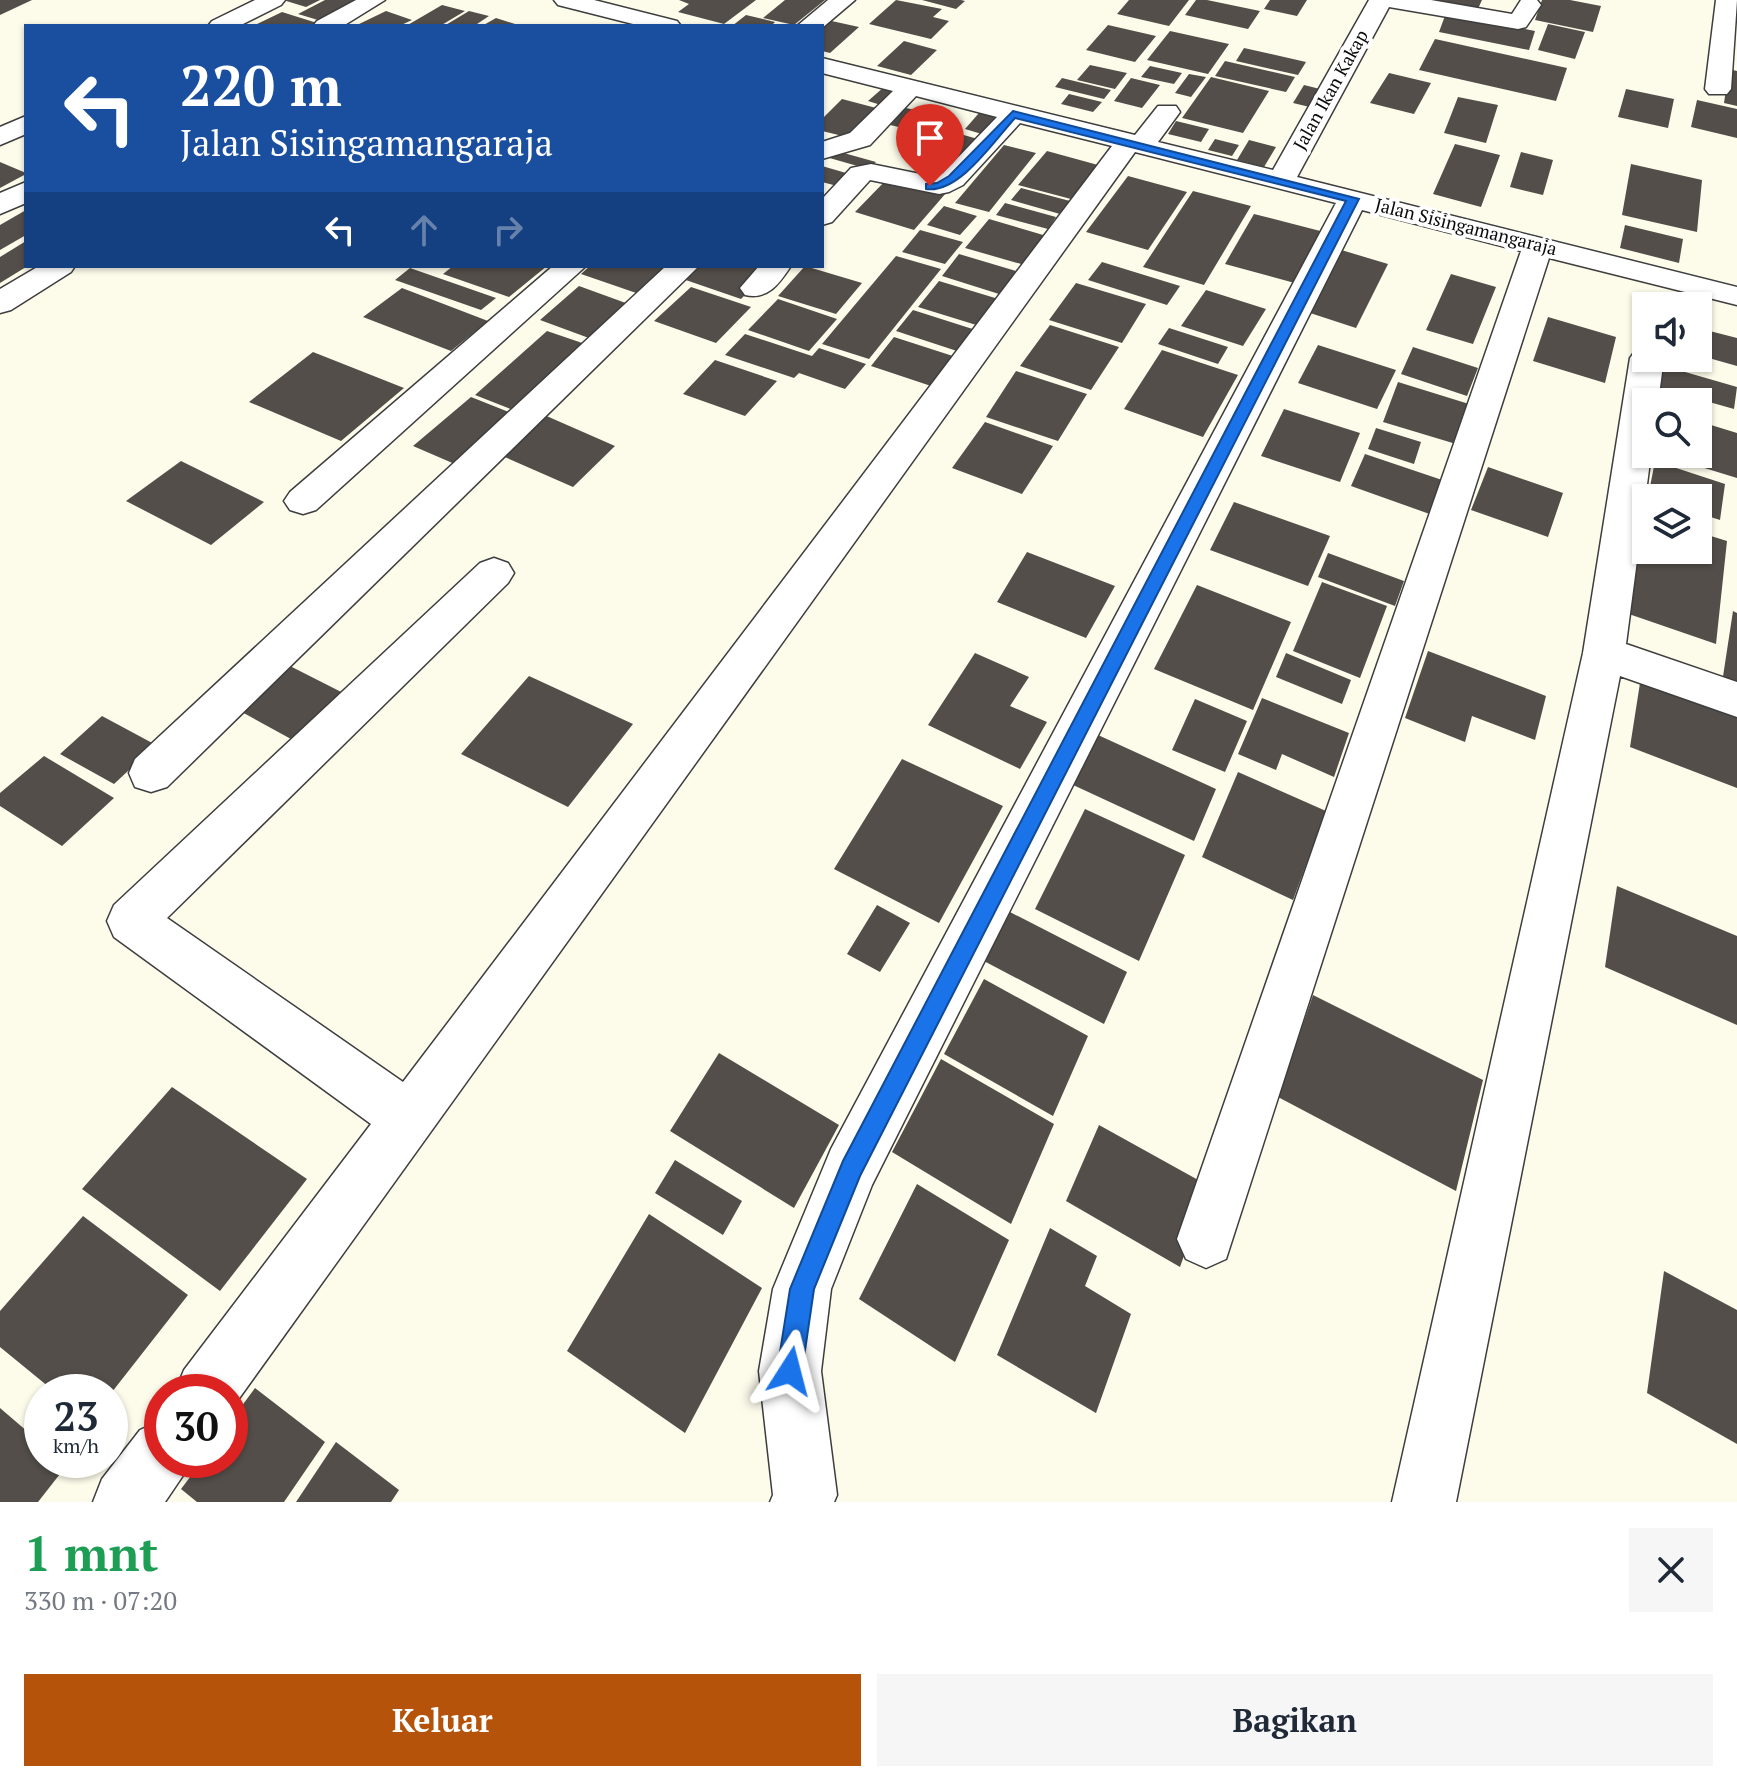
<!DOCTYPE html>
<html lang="id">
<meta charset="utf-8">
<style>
:root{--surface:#fff;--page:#f6f6f7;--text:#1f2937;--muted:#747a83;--accent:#b45309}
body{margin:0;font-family:"PT Serif",serif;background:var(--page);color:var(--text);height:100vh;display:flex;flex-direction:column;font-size:30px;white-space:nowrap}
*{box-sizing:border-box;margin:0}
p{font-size:26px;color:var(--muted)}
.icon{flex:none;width:44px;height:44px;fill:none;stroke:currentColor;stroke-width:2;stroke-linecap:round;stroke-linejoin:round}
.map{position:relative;height:1502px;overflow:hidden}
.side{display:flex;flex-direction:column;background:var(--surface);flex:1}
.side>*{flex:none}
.top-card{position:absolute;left:24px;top:24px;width:800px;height:244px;border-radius:0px;box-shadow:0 2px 6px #0004;background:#1a4fa0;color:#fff;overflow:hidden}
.tools{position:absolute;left:1632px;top:292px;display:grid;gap:16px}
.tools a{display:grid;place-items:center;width:80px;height:80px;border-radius:0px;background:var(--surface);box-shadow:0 2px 6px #0004;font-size:40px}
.speed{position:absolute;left:24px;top:1374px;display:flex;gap:16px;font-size:40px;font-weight:700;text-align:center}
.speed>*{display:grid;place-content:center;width:104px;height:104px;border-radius:50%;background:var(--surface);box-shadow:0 2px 6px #0004;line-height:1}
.speed small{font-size:20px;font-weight:400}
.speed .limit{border:12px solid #d22;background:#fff;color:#111}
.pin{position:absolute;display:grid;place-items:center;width:68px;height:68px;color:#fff;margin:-82px -34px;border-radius:50% 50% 50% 0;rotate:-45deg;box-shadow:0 0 8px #0007}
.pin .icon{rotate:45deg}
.me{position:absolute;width:88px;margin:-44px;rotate:9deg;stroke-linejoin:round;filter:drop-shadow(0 0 6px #0008)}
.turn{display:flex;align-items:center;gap:28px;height:168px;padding:0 24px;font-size:36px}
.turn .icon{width:104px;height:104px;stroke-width:2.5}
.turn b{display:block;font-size:56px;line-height:68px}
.lanes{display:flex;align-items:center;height:76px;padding:0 24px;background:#0003;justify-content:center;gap:40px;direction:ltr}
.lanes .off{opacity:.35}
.round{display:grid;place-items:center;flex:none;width:84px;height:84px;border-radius:0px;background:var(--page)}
.head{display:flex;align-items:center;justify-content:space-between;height:136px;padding:0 24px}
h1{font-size:48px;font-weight:800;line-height:60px;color:#1e9e55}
.primary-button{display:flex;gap:16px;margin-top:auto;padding:16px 24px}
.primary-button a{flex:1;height:92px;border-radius:0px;background:var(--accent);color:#fff;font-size:32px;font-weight:800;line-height:92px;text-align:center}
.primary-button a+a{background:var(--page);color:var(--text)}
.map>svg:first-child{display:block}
.building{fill:#534e49}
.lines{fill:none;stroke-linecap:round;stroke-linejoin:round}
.minor-casing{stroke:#3e3e3e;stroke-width:3}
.minor{fill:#fff;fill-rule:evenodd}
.route{fill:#1a73e8;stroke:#114b97;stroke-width:2}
.labels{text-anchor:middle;stroke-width:8;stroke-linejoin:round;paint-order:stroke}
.far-street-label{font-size:18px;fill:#0b0b0b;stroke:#fff}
</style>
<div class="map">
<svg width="1737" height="1502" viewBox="0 0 1737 1502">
<rect width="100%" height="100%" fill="#fdfceb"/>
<path class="building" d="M0 0H32L0 15Z
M283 0H320L306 7Z
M325 0H356L318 20 298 14Z
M679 0H756L724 24 678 12 689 4Z
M785 0H825L794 25 763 18Z
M896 0 942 9 933 17 949 21 931 39 869 24Z
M922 0H961L965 1 956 9Z
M1129 0H1189L1169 26 1117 14Z
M1196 0H1207L1260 11 1248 29 1185 15Z
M1270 0H1307L1297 16 1264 9Z
M1428 0H1482L1477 11Z
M1542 0H1570L1601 6 1593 32 1535 20Z
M442 5 465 11 440 26H406Z
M386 11 412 20 399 26H355Z
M469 11 489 16 474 26H444Z
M282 12 317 23 311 26H253Z
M1446 13 1535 31 1529 50 1439 32Z
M746 15 775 22 771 26H732Z
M496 18 515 24 482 26Z
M827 20 859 27 830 53 822 51V24Z
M1548 24 1585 32 1575 59 1538 50Z
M1108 25 1156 36 1135 62 1086 50Z
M1170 31 1229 44 1208 74 1147 60Z
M1435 39 1567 68 1556 101 1419 70Z
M904 41 937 50 911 75 877 66Z
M1244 48 1306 62 1298 75 1236 61Z
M1225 61 1295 77 1286 92 1215 76Z
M1090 65 1127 73 1115 89 1077 80Z
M1150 66 1182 73 1174 84 1141 77Z
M1729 69 1737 71V106L1724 103Z
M1389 73 1431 83 1414 114 1370 103Z
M1189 74 1206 77 1191 97 1175 93Z
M1211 77 1269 91 1243 133 1182 118Z
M1062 78 1111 90 1104 99 1055 87Z
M1131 78 1160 85 1142 108 1114 101Z
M1304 85 1324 90 1314 108 1293 103Z
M884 87 900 91 884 106 868 101Z
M1626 89 1674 99 1668 128 1618 117Z
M1069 94 1102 102 1093 112 1061 104Z
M1458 97 1498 105 1486 143 1444 133Z
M842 99 880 109 851 138 822 131V119Z
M1697 100 1737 109V138L1691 127Z
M898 106 931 114 915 131 882 123Z
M979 113 999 118 985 135 965 129Z
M1176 121 1209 129 1201 142 1168 134Z
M942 129 978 139 952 168 915 158Z
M1215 139 1239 145 1232 156 1208 150Z
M1249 140 1276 147 1264 167 1237 160Z
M1455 144 1500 155 1481 207 1433 194Z
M1004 145 1036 153 989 212 955 203Z
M833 150 876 162 868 169 826 157Z
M1047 151 1098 165 1071 199 1018 185Z
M1521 152 1553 160 1543 195 1510 187Z
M0 162 26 173V174L0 188Z
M1631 164 1702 180 1697 232 1622 215Z
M822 166 853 175 841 187 822 182Z
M1128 176 1187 192 1148 250 1086 232Z
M889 177 946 193 914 230 855 212Z
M1021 188 1070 201 1060 214 1011 200Z
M1193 191 1251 206 1204 285 1143 267Z
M1005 203 1056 217 1048 229 996 215Z
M944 206 977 216 960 235 927 225Z
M26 210V235L0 250V225Z
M1254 214 1328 233 1302 285 1225 264Z
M989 219 1050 237 1028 266 965 248Z
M1625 225 1683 239 1679 263 1620 248Z
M920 230 963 242 945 264 902 252Z
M26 241V267L0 283V257Z
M1338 249 1388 264 1356 328 1304 311Z
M959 254 1016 271 999 294 942 276Z
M896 256 941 269 869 359 822 344Z
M1102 262 1180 286 1167 305 1088 280Z
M453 266H547L509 297 443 274Z
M590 266H670L645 296 581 274Z
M689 266H761L771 269 741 299 677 277Z
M805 266 862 283 836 314 778 296Z
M410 268 496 298 481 310 395 280Z
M1451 274 1496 287 1473 344 1426 330Z
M939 281 1005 301 986 328 918 307Z
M1076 283 1146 304 1122 343 1049 320Z
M579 286 634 306 597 341 540 320Z
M691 287 751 307 716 343 654 321Z
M402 288 488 321 451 351 363 317Z
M1206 290 1266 309 1243 346 1181 326Z
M778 299 837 319 809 351 748 330Z
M913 310 982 332 966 354 896 331Z
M1548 317 1616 337 1605 383 1533 361Z
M1050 325 1119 347 1091 390 1020 366Z
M1169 328 1228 347 1218 364 1158 344Z
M1698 328 1737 338V366L1698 355Z
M547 331 594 347 523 414 475 395Z
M745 334 812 356 819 348 866 364 845 389 799 373 794 378 725 355Z
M894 337 959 358 937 388 871 366Z
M1318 345 1396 370 1377 409 1298 383Z
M1413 347 1478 368 1467 396 1401 374Z
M1162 350 1238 375 1203 437 1124 409Z
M313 352 404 388 341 441 249 402Z
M715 360 777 381 745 416 683 394Z
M1661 365 1737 387 1734 409 1656 387Z
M1016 371 1087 394 1058 441 986 417Z
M1398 382 1469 404 1456 444 1383 422Z
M471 397 521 417 464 468 413 446Z
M1284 409 1360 433 1340 482 1261 456Z
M542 414 615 446 573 487 498 454Z
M1698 421 1737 433V478L1662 455 1698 454Z
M985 422 1053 446 1022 494 952 468Z
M1376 428 1421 442 1414 464 1368 449Z
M1365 454 1451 483 1438 517 1351 486Z
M181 461 264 502 211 545 126 501Z
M1655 461 1725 484 1720 520 1698 513V498L1648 497Z
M1488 467 1563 493 1548 537 1471 510Z
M1234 502 1330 536 1308 586 1210 550Z
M1640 513 1646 515V550H1698V532L1727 541 1716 644 1623 612Z
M1027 552 1115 586 1086 638 997 602Z
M1328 553 1404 581 1395 606 1318 577Z
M1322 582 1387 606 1360 678 1293 651Z
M1197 585 1291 622 1253 710 1154 669Z
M1733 611 1737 613V689L1722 683Z
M1428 651 1546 696 1535 740 1472 716 1465 742 1405 718Z
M975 653 1029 677 1010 706 1047 722 1020 769 928 725Z
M1286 653 1351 680 1342 704 1276 677Z
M288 665 359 701 311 750 240 711Z
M529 676 633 724 568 807 461 754Z
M1640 683 1737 718V788L1630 747Z
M1262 698 1349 733 1334 777 1282 754 1276 770 1238 754Z
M1195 699 1247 721 1225 772 1172 750Z
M102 716 156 745 114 784 60 754Z
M1098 735 1216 789 1194 841 1071 784Z
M44 756 114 798 62 846 0 806V793Z
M902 759 1003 806 939 923 834 869Z
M1238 772 1326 811 1293 900 1202 857Z
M1085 809 1185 855 1139 961 1035 909Z
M1617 886 1737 936V1025L1605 967Z
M877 905 910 923 880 972 847 954Z
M1008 911 1127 972 1104 1024 982 960Z
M984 979 1088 1036 1053 1116 944 1054Z
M1313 995 1483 1080 1456 1191 1278 1097Z
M719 1053 839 1125 794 1208 670 1131Z
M941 1059 1054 1124 1011 1224 892 1152Z
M172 1087 307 1179 220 1291 82 1189Z
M1099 1125 1209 1186 1180 1267 1066 1201Z
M675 1160 742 1201 723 1235 655 1193Z
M917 1184 1009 1240 955 1362 859 1299Z
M649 1214 762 1288 685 1433 567 1351Z
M83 1216 188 1295 112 1392H55L0 1347V1311Z
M1050 1228 1097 1256 1085 1286 1131 1314 1096 1413 997 1355Z
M1664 1271 1737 1310V1444L1647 1393Z
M255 1388 325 1442 284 1502H197L181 1489 203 1460H230V1422Z
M0 1408 42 1444V1460H61L67 1465 38 1502H0Z
M336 1442 399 1490 391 1502H296Z"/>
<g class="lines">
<defs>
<path id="minor" d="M255 0H285L281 5 239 26H208L212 21Z
M356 0H385L343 26H313L317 21Z
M554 0H594L677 21 681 26H641L558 5Z
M828 0H855L822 28 797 26Z
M1369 0H1431L1512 14 1521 0H1537L1541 5 1526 27 1518 29 1389 7 1297 177 1737 287V305L1549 258 1226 1259 1206 1268 1186 1259 1177 1239 1521 251 1362 210 872 1185 831 1289 821 1371 837 1495 834 1502H770L773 1495 759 1371 773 1289 831 1149 1336 203 1135 152 230 1411V1392H175L184 1370 371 1124 114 937 107 921 114 905 480 563 494 558 508 563 514 573 508 583 167 918 403 1082 1112 146 1020 123 963 185 949 192 939 194 870 180 832 222 822 225V199L851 168 871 164 935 177 943 173 997 117 916 96 870 145 822 159V142L850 133 893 91 822 73V58L1135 135 1158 106H1176L1180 112 1158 142 1273 170Z
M1716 0H1737L1731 89 1727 94H1709L1705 89Z
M26 116V134L0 145V127Z
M26 182V203L0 214V193Z
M39 266H75L71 272 11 310 0 313V289Z
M553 266H586L316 510 303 514 290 510 284 501 290 492Z
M666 266H699L167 787 151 792 135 787 129 773 135 759Z
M759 266H791C779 284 768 300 745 295L740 288Z
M1646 348V358H1664L1658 402H1646V454H1651L1626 644 1737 682V717L1620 676 1456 1502H1392L1583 653 1630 358 1635 351Z
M162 1420V1460H190L184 1474 165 1502H93L102 1479 140 1430Z"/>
</defs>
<use href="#minor" class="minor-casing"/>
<use href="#minor" class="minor"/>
</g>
<path class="route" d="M1013 111 1359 199 860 1176 814 1289 802 1371 799 1380 790 1384 781 1380 777 1371 790 1289 843 1161 1346 201 1015 118C994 141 959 194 926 189V184L937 183 949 176Z"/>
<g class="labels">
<g class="far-street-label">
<text transform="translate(1331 90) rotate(-61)" y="6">Jalan Ikan Kakap</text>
<text transform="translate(1466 227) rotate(14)" y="6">Jalan Sisingamangaraja</text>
</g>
</g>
</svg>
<div class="tools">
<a><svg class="icon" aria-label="sound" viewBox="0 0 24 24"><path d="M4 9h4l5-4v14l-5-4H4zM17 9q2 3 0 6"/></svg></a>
<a><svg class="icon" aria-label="search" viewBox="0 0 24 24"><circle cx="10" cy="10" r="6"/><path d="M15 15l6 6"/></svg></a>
<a><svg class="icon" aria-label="layers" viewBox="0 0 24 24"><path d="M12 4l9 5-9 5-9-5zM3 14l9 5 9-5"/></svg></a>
</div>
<div class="speed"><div>23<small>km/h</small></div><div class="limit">30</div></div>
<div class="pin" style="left:930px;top:186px;background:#d93025"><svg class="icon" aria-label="arrive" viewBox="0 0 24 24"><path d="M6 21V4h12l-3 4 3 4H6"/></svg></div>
<svg class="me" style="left:790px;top:1371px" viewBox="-20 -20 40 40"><path d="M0-17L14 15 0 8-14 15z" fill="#1a73e8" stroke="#fff" stroke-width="4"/></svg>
<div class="top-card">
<div class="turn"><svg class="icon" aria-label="left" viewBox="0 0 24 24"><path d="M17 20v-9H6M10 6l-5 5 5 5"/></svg><div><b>220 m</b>Jalan Sisingamangaraja</div></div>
<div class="lanes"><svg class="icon" aria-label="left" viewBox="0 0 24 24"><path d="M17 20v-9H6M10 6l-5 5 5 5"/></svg><svg class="icon off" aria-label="ahead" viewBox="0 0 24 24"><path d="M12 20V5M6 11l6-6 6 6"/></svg><svg class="icon off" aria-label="right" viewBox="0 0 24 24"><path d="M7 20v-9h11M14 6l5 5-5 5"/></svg></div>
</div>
</div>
<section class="side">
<div class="head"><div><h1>1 mnt</h1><p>330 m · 07:20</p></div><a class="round"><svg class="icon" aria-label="close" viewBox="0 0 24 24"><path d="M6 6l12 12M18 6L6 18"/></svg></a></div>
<div class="primary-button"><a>Keluar</a><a>Bagikan</a></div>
</section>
